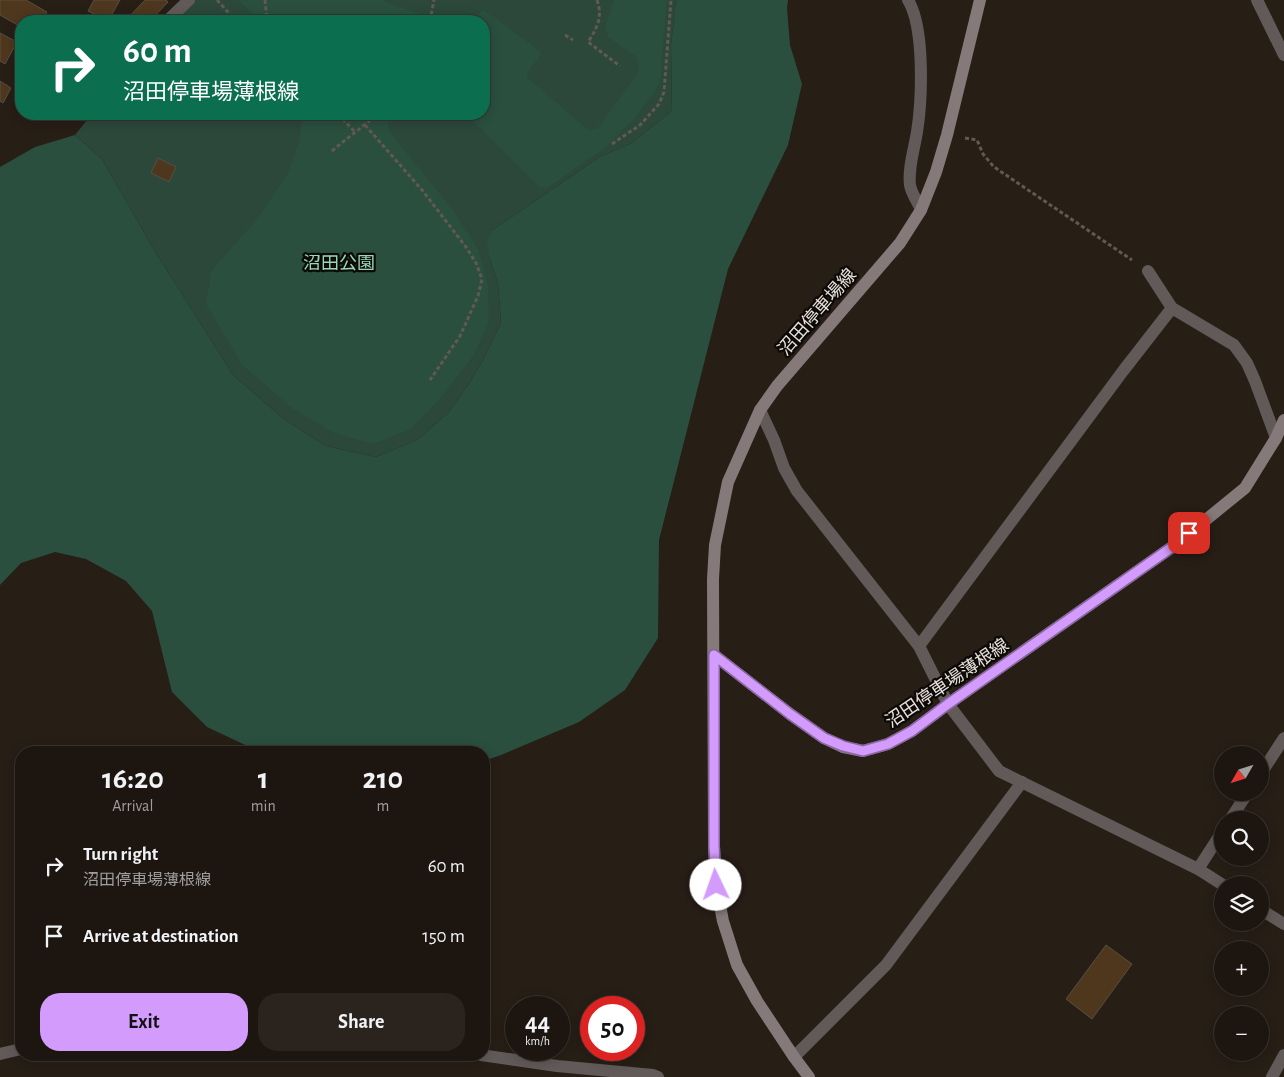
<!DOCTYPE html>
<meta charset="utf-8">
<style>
:root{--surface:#1d1610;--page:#2a231e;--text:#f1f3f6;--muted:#a09f9f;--line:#3b3530;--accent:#d39cfc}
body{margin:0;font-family:"Alegreya Sans","Noto Sans JP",sans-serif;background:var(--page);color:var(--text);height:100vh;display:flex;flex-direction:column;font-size:19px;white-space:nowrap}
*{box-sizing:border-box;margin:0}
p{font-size:16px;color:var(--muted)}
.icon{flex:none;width:28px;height:28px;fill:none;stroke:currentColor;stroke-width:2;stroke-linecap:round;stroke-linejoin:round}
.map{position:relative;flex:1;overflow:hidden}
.drawer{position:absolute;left:15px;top:746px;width:475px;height:315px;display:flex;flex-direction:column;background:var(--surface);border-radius:20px;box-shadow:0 2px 12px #0003,0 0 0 1px var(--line)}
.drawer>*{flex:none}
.top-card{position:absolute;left:15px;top:15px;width:475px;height:105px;border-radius:20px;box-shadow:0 2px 12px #0003,0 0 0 1px var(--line);background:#0b6e4f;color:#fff;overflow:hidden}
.needle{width:32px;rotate:231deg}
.buttons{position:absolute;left:1214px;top:746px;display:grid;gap:10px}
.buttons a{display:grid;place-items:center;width:55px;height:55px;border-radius:50%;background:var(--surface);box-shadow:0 2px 12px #0003,0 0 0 1px var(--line);font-size:25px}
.speed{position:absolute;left:505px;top:996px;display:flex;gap:10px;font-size:25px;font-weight:700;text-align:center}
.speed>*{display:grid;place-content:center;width:65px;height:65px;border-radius:50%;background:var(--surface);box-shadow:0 2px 12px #0003,0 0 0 1px var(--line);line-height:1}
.speed small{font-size:12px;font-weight:400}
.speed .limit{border:8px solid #d22;background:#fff;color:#111}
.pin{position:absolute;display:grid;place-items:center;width:42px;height:42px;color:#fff;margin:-21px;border-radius:10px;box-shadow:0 2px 8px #0006}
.me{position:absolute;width:55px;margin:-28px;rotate:357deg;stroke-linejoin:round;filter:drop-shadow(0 0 4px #0008)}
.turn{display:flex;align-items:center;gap:18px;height:105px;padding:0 25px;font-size:22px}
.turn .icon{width:65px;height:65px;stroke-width:2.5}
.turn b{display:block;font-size:35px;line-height:42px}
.eta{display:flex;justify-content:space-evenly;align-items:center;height:85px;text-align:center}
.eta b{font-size:30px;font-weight:700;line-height:35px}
.primary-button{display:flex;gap:10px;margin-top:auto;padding:10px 25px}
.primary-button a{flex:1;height:58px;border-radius:20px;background:var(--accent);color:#111;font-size:20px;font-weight:700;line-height:58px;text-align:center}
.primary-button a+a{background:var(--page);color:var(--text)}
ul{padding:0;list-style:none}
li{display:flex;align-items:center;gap:15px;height:70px;padding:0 25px}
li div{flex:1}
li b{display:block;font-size:19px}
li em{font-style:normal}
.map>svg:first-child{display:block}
.green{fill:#2b483b}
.forest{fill:#2a4f3f}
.building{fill:#4e371d;stroke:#584e44}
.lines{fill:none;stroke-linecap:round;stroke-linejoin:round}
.path{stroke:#615952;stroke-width:3;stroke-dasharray:4 2.5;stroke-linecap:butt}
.lane{stroke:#615a59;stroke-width:12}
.street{stroke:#615a59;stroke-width:12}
.secondary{stroke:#857a79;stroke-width:12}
.route-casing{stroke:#8965a4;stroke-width:12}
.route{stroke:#d39cfc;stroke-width:9}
.labels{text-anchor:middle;stroke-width:4.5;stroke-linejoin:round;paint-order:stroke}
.park-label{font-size:18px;fill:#95d9ba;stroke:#0d0906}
.street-label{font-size:18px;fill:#e8e2dd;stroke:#0d0906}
</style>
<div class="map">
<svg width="1284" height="1077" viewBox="0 0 1284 1077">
<rect width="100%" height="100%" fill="#271e16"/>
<path class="green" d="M189 0H676L671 45 672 111 630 144 601 156 491 231 489 257 498 283 501 323 483 360 468 385 449 412 417 440 376 457 326 446 285 420 233 375 153 248 102 159 75 135 92 114H484V21H175Z"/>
<path class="forest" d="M238 0H384L387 3 425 15 438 21H261Z
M614 0H667L663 44 661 79 657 88 635 118 606 147 547 188 539 187 466 114H484V21H473L481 11 484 10 540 51 541 55 527 73V77L588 130 597 129 638 73 639 65 635 56 608 37 605 28Z
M676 0H788L787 8 790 45 802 84 788 145 728 269 659 540 658 638 625 690 579 722 501 755 484 761V752H260L207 727 172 692 152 611 126 581 86 559 55 552 21 563 0 585V167L35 147 75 135 102 159 153 248 233 375 285 420 326 446 376 457 417 440 449 412 468 385 483 360 501 323 498 283 489 257 487 241 491 231 601 156 630 144 672 111 671 45Z
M303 114H395L388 124 389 131 452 209 478 249 488 284 489 321 474 355 440 399 411 429 373 444 334 433 293 409 242 365 206 304 211 271 257 219 288 173 299 141Z"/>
<path class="building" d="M0 0H26L47 12 41 21H21V27L0 15Z
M94 0H120L108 21 88 11Z
M145 0H166L168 2 150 21H125Z
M0 33 17 42 5 64 0 61Z
M0 81 11 88 3 103 0 101Z
M158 158 176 167 169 182 151 173Z
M1106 945 1132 964 1092 1019 1066 999Z"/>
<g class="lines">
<path class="path" d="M217 0 236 21
M265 0 267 21
M597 0C603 17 597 28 588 42L620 66
M430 21 434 0
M565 35 573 40
M338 114 355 132
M365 125 422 190 466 247 476 263 482 279 478 296 460 336 430 380
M965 138 977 140 983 154 994 167 1132 260
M612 144 640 125 659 104 664 92 671 0
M332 151C347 138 363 127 377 114"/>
<path class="lane" d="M760 410 774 440 784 468 797 491 919 646
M1260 775 1284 738
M1230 820 1248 792
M1198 869 1222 832
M794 1057 886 965 1022 782
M1272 1077 1284 1055"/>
<path class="street" d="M908 0C925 28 922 100 917 132 914 150 908 168 910 185 911 193 918 202 921 210
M1257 0 1284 55
M167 21 189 0
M1148 271 1172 308 1234 345 1247 363 1255 381 1276 438
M1172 308 1123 371 919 646 948 704 999 771 1198 869 1223 885
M1260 909 1284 924
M0 1054 21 1049
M481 1055 557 1066 653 1075 658 1077"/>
<path class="secondary" d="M714 655 790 714 824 738 843 747 863 751 888 744 912 731 948 704 1175 545 1245 488 1276 438 1284 420
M809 1077 794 1057 757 1001 737 965 723 921 716 885 714 846 713 579 715 545 728 482 760 410 777 386 900 243 921 210 936 172 947 135 980 0"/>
</g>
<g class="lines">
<defs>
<path id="route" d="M716 885 714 846V655L790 714 824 738 843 746 863 751 888 744 912 731 948 704 1175 545 1189 533"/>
</defs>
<use href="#route" class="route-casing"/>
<use href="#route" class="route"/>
</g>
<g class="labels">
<g class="park-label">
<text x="339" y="269">沼田公園</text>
</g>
<g class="street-label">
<text transform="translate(817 312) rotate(-49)" y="6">沼田停車場線</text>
<text transform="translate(947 683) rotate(-34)" y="6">沼田停車場薄根線</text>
</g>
</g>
</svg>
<div class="buttons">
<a><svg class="needle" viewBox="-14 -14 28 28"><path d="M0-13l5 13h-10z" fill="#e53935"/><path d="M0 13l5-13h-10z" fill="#a09f9f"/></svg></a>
<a><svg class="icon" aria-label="search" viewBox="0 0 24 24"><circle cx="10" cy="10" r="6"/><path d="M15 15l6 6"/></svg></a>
<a><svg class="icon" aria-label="layers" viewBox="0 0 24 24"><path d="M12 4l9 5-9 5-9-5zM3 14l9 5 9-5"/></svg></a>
<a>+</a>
<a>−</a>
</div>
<div class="speed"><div>44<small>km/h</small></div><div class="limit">50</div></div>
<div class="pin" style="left:1189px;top:533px;background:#d93025"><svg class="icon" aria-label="arrive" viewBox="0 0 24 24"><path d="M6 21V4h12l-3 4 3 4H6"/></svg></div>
<svg class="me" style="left:716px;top:885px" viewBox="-20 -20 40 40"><circle r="19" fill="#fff"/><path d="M0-13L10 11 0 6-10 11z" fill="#d39cfc"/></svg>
<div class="top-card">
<div class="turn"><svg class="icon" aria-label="right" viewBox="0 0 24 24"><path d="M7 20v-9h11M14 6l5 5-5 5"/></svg><div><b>60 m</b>沼田停車場薄根線</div></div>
</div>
<section class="drawer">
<div class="eta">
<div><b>16:20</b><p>Arrival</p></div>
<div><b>1</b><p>min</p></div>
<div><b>210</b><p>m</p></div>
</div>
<ul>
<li><svg class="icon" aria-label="right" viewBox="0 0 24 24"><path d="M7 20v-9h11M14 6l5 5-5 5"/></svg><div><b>Turn right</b><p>沼田停車場薄根線</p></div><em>60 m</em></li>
<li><svg class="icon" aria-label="arrive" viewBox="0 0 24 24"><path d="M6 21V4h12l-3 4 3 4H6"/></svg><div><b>Arrive at destination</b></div><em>150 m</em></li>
</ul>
<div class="primary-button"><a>Exit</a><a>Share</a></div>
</section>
</div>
